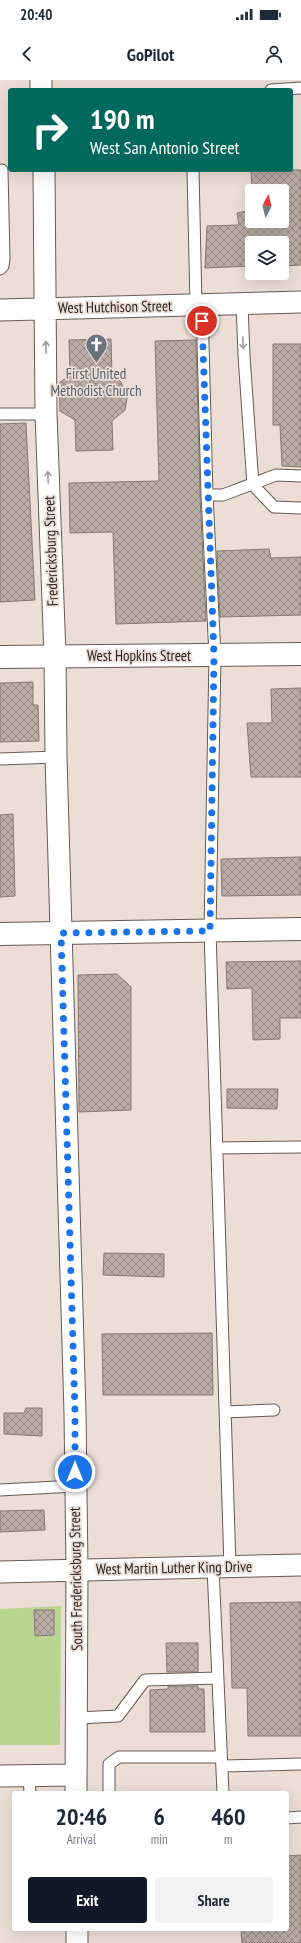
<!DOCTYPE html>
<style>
:root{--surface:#fff;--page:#f2f2f3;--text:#1f2937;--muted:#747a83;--accent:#111827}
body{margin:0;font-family:"PT Sans Narrow",sans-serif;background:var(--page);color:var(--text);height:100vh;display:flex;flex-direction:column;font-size:15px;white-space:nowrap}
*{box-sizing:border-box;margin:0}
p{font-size:13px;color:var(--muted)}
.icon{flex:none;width:22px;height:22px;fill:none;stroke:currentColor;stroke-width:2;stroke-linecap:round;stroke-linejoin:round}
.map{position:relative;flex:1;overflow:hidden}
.side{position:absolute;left:12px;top:1711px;width:277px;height:140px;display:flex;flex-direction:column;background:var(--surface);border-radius:4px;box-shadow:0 4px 16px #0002}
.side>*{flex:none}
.banner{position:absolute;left:8px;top:8px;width:285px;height:84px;border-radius:4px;box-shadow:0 4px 16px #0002;background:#00695c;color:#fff;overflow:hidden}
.needle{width:26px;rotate:7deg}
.controls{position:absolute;left:245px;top:104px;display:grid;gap:8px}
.controls a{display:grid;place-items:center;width:44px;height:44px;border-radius:4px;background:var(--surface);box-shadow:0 4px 16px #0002;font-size:20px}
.pin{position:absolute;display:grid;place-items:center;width:34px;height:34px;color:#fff;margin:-17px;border:2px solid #fff;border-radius:50%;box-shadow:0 1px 4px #0007}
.me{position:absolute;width:44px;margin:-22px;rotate:0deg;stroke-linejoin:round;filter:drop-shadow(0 0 3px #0008)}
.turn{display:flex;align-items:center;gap:14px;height:84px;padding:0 16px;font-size:18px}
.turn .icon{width:52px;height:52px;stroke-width:2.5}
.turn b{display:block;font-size:28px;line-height:34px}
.eta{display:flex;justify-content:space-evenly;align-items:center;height:68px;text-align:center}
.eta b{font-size:24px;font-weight:700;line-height:28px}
.action{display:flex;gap:8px;margin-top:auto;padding:8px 16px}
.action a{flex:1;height:46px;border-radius:4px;background:var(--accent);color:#fff;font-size:16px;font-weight:700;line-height:46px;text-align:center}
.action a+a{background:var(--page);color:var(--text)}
.status{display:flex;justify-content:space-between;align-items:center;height:28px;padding:0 20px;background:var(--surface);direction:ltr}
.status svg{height:11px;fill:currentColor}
header{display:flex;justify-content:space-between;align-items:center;height:52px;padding:0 16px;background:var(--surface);font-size:18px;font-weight:700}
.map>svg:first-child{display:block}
.park{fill:#b9d58f}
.building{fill:url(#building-cross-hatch);stroke:#857972}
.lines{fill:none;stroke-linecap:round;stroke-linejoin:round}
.lane-casing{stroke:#675b54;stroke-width:13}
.street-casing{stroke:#675b54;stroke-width:23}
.secondary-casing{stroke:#675b54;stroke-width:24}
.lane{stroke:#fff;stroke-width:11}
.street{stroke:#fff;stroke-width:21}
.secondary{stroke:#fff;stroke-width:22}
.oneway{stroke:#9f9d9c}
.route{stroke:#1a73e8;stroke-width:7;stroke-dasharray:0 12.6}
.labels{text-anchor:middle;stroke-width:3.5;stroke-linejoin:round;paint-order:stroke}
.street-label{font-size:15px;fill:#2a2522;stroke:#ecded6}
.worship-label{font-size:15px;fill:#5b616d;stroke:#ecded6}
</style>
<div class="status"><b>20:40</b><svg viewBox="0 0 49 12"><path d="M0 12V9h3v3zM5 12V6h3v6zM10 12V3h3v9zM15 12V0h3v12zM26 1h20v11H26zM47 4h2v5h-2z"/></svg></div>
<header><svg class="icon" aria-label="back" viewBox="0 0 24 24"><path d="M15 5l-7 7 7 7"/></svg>GoPilot<svg class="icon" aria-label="person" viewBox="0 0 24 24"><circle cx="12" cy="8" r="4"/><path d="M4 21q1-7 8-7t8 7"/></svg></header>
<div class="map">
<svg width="301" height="1863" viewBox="0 0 301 1863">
<defs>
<pattern id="building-cross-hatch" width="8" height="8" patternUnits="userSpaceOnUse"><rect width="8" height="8" fill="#b9aca4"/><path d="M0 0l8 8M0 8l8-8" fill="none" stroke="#978c85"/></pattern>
</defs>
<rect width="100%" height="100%" fill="#ecded6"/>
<path class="park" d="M61 1526 60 1665H0V1529Z"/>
<path class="building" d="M251 90H301V185L282 186V163H252V186L205 188 207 146 239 145 237 133 252 130V141H282V111H252Z
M111 259 112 294 121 302 127 318 125 330 112 341 113 370 76 371 75 340 60 331 59 303 70 295 69 260Z
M196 260 200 415 206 541 116 544 113 452 70 453 69 403 159 401 155 261Z
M273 264H301V387L282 386 280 345H273Z
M26 343 35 520 0 522V344Z
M269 469 271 478 301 477V535L220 537 217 471Z
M33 602V625H38L39 661 0 662V603Z
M301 608V697H251L247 643H272L271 609Z
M13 734 15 816 0 817V735Z
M301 777V815L222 816 221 779Z
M301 881V938H280V959L253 960 252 908 227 909 226 882Z
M117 894 131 907V1030L79 1032 78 895Z
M227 1009H278L277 1029 227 1028Z
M104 1173 164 1174V1197L103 1195Z
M212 1253 213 1315H103L102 1254Z
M26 1328H42V1356L4 1354V1333H24Z
M44 1430 45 1450 0 1452V1431Z
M301 1522V1656H248L247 1608H232L230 1523Z
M34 1530H54V1555L35 1556Z
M166 1563H198V1592H167Z
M168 1606H198V1609H204L205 1652H150V1610L168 1609Z
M301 1775V1863H242L241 1849H287V1776Z"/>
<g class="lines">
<defs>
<path id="lane" d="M271 10 301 8
M193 90 196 225
M0 189 3 186 4 179 2 90
M242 224 244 276 253 405 274 427 301 428
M202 225 207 415 215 576 210 851 230 1487
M0 334H46
M207 415H223L276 395 301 396
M0 679 56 677
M217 1068 301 1067
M225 1332 274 1330
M0 1410 75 1406
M213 1487 223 1713
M78 1638 118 1636 145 1600 218 1598
M222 1686 301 1684
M29 1696 30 1713
M109 1713V1684L119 1677H221
M287 1738 301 1737"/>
<path id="street" d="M41 0V10
M44 90 46 334 55 575 56 677 75 1333 77 1490 76 1713
M0 230 301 222
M0 1492 301 1485
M0 1696 76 1695
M77 1849V1863"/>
<path id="secondary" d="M0 577 301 574
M0 854 301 849"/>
</defs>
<use href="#lane" class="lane-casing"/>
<use href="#street" class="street-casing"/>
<use href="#secondary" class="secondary-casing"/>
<use href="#lane" class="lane"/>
<use href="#street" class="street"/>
<use href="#secondary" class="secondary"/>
</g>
<defs><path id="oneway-shaft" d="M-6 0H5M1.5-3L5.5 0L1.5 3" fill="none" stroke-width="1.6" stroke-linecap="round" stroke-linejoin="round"/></defs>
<g class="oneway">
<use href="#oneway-shaft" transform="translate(243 263) rotate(88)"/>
<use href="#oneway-shaft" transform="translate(46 267) rotate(-90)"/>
<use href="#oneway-shaft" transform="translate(48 397) rotate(-92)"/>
</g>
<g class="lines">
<path class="route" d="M75 1392V1333L61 853 210 851 214 576 202 241"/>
</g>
<defs>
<symbol id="church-pin" viewBox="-11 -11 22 30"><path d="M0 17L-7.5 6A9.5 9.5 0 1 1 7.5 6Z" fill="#6b7280" stroke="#ecded6"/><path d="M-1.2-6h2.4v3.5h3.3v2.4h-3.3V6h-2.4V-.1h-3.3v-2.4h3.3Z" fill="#fff"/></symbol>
</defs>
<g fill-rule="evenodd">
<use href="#church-pin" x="84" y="252" width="25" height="34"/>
</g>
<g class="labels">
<g class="street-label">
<text transform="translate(115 227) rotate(-1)" y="5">West Hutchison Street</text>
<text transform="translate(51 471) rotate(-92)" y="5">Fredericksburg Street</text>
<text x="139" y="581">West Hopkins Street</text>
<text transform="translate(174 1488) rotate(-1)" y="5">West Martin Luther King Drive</text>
<text transform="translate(76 1499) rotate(-91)" y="5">South Fredericksburg Street</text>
</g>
<g class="worship-label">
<text x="96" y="299">First United<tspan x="96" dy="17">Methodist Church</tspan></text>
</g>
</g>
</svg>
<div class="controls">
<a><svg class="needle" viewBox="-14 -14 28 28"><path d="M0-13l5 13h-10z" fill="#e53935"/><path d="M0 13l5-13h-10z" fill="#747a83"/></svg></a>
<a><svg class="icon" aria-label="layers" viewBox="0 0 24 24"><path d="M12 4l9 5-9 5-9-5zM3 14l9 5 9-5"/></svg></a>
</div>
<div class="pin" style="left:202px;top:241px;background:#d93025"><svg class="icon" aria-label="arrive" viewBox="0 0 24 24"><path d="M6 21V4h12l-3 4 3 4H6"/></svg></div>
<svg class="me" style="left:75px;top:1392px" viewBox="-20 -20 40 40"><circle r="17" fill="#1a73e8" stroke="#fff" stroke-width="3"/><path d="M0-11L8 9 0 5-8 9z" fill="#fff"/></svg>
<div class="banner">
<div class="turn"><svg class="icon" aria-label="right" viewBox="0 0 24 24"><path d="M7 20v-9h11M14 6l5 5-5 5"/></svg><div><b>190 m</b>West San Antonio Street</div></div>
</div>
<section class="side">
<div class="eta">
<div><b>20:46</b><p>Arrival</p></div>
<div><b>6</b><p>min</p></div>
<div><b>460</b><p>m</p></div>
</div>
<div class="action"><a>Exit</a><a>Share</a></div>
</section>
</div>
